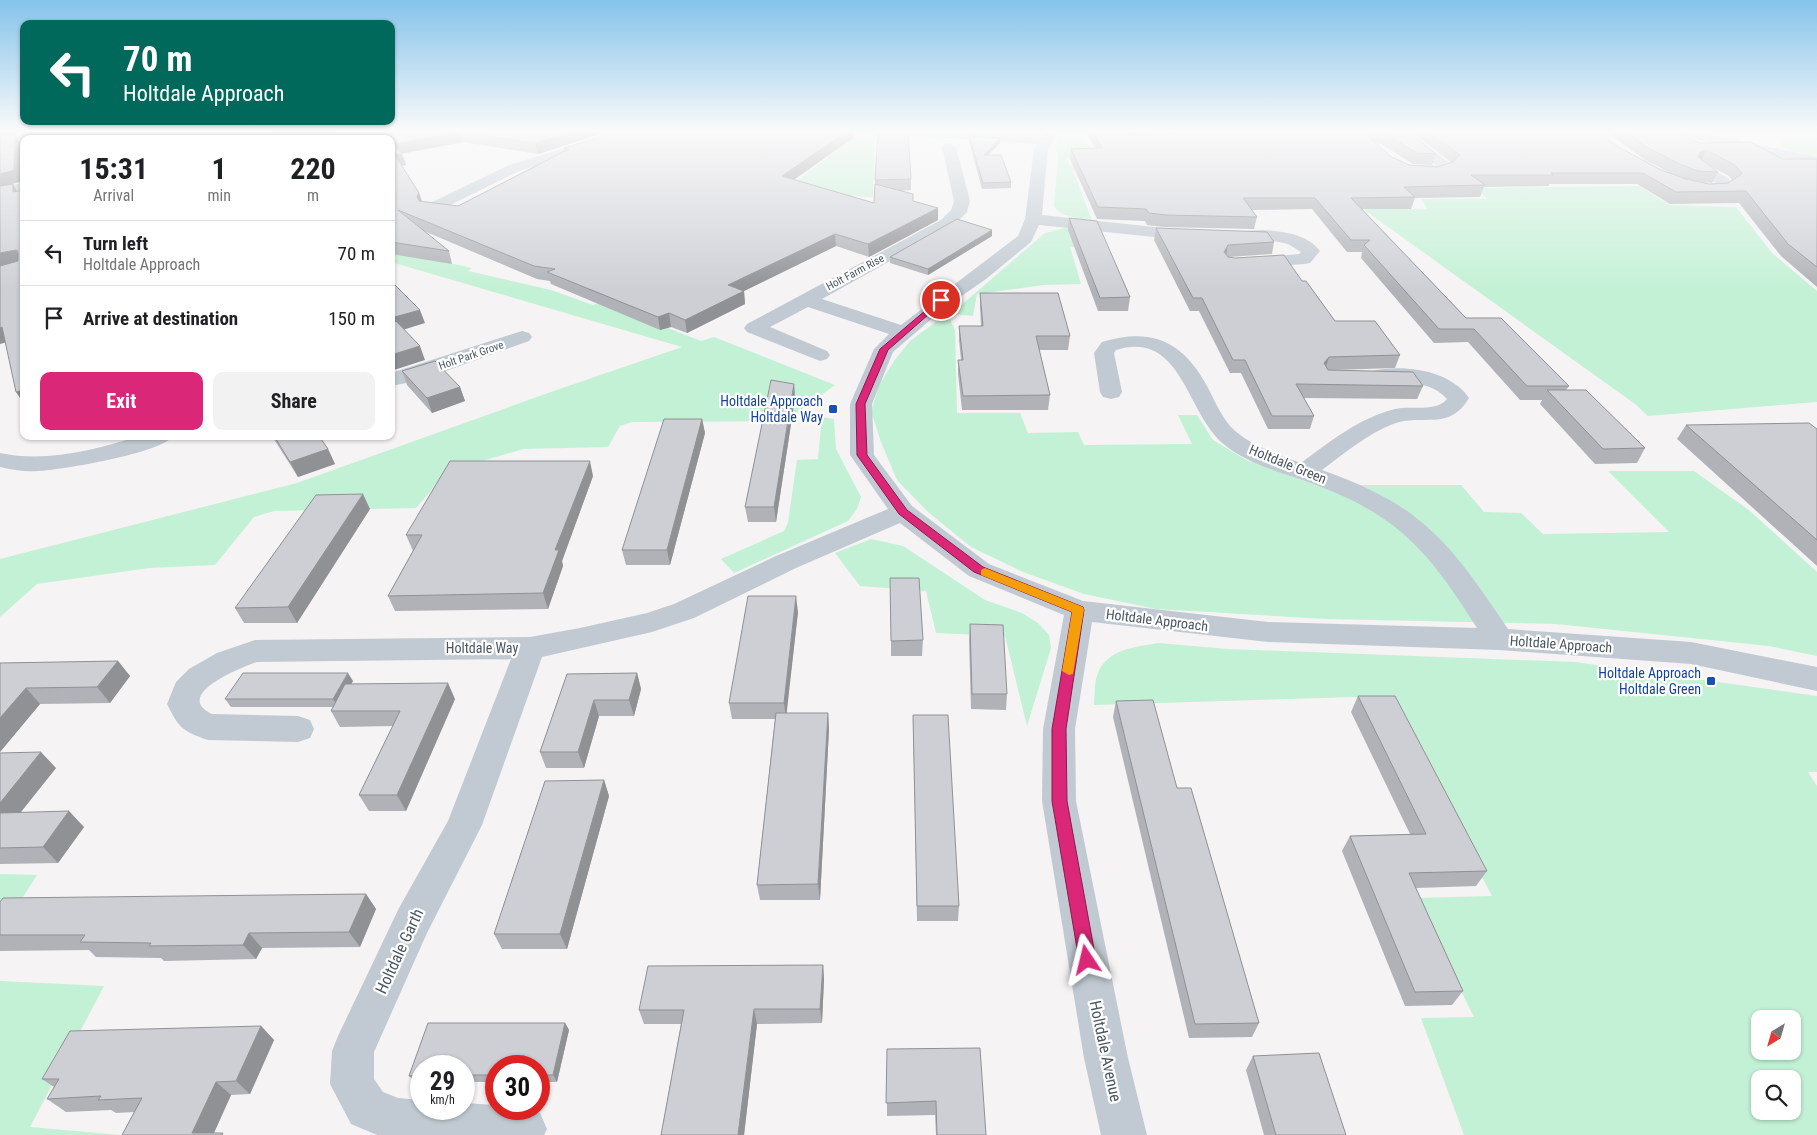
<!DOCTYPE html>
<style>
:root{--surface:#fff;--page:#f2f2f2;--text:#202124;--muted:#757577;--line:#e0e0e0;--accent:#db2777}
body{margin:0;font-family:"Roboto Condensed",sans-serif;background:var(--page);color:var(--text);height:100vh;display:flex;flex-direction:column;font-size:19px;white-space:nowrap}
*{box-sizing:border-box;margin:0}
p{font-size:16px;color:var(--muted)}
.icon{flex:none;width:28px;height:28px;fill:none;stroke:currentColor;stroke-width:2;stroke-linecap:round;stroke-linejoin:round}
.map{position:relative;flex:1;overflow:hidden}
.drawer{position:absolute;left:20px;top:135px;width:375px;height:305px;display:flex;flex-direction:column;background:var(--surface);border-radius:10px;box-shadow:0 1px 4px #0004}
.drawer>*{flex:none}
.hud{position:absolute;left:20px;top:20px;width:375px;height:105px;border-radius:10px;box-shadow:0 1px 4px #0004;background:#00695c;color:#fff;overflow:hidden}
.needle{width:32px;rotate:217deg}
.buttons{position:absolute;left:1751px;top:1010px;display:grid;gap:10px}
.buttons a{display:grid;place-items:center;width:50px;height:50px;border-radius:10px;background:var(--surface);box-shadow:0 1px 4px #0004;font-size:25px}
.speed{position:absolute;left:410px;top:1055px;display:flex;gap:10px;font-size:25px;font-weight:700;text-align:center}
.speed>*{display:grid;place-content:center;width:65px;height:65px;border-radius:50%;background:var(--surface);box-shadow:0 1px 4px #0004;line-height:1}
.speed small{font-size:12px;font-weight:400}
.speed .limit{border:8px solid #d22;background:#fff;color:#111}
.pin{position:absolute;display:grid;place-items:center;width:42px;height:42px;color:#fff;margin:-21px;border:2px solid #fff;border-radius:50%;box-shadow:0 1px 5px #0007}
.me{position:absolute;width:55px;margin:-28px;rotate:350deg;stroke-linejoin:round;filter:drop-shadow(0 0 4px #0008)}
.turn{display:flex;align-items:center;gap:18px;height:105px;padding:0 20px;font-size:22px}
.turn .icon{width:65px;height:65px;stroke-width:2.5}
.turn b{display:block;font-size:35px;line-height:42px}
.eta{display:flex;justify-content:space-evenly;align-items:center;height:85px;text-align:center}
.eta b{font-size:30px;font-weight:700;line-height:35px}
.primary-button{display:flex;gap:10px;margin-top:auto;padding:10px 20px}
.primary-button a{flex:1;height:58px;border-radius:10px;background:var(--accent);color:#fff;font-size:20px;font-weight:700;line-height:58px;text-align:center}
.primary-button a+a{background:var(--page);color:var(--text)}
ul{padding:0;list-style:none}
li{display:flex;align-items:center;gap:15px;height:65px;padding:0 20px;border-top:1px solid var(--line)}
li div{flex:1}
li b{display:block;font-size:19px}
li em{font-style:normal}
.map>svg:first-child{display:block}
.green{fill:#c3f1d5;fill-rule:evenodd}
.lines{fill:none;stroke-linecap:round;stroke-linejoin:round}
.minor{fill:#c1cad2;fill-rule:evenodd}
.wall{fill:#b0b2b7;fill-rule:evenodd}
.shaded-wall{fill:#909195}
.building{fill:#cdcfd5;stroke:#909195}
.route{fill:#db2777;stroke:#8e194d}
.slow{fill:#f59e0b}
.transit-dot{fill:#1a4fb4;stroke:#fff;stroke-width:2}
.labels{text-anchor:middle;stroke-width:4.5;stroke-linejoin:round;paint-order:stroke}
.far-street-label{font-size:11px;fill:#4a5661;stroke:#fff}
.transit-label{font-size:14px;fill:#164399;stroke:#fff;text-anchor:end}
.street-label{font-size:14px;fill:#4a5661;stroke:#fff}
.near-street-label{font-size:16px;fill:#4a5661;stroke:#fff}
</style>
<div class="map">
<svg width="1817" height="1135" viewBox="0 0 1817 1135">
<rect width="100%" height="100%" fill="#f5f3f3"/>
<path class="green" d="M1062 132H1082L1095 156 1066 158 1070 166H1126L1338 189 1073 171 1092 220C1079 218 1062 218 1054 206L1058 157 1055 145Z
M1774 132 1817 134V158C1795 154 1784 153 1774 132Z
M856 136 874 138 873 197 832 196 788 188Z
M1639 186 1670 205 1736 207 1772 253 1817 291V402L1648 416 1635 404 1363 209H1427L1422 199H1487L1477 188Z
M1065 228 1078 229 1096 246 1070 247 1081 284 1043 285 977 294 973 316 951 314 1045 233Z
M391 250 472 268 468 271 551 290 593 305 601 302 701 341 714 337 835 385 786 421 632 422 620 426 608 447 523 449 448 471 416 508 274 511 254 517 215 565 149 568 37 584 0 617V559L297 483 548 393 682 347 391 262Z
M944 316 950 319 955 330 957 413H1020L1028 433 1078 432 1084 445 1192 444 1178 415H1197L1213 440 1248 461 1321 487 1363 485H1461L1484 512 1521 513 1543 534 1669 532 1608 471H1694L1750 511 1817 572V656L1769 646 1556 624 1327 619 1156 609 1084 594 1023 572 971 547 928 512 897 480 881 442 871 411 879 386 894 361 910 341Z
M822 417 834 419 836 449 861 497 857 509 848 521 734 573 721 559 784 531 788 523 797 460 818 459Z
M871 539 903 546 985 600 1022 613 1038 623 1049 635 1051 648 1027 726 1005 636 936 633 926 591 860 586 835 553Z
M1158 643 1228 649 1575 662 1817 696V772H1808L1817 786V1135H1464L1421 1018 1474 1017 1414 898 1492 896 1388 696 1094 705C1095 695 1094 682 1098 673 1107 649 1136 647 1158 643ZM1760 1019H1792V1051H1760ZM1760 1079H1792V1111H1760Z
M0 874 37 875 0 933Z
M0 981 104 986 30 1127 120 1135H0Z"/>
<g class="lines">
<path class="minor" d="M37 132 63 133 56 137 24 139V142L0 145V137Z
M350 132H381L379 135 357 139H323L325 136Z
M611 132H629L598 147 519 171 436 212H424L422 209 424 206 509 165 588 141Z
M911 132H978L1043 136 1045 132H1059L1048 149 1042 215 1192 231 1198 232 1200 236 1198 240 1192 241 1039 225 1031 242 986 279 943 309 893 352 872 404 874 455 912 506 989 564 1083 601 1268 622 1477 628C1431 555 1400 516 1316 485 1287 474 1251 466 1226 446 1186 416 1183 329 1116 350L1114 353 1122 392 1119 397 1111 399 1103 397 1100 392 1094 353 1102 342C1151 327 1183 341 1207 386 1214 399 1220 414 1230 426 1248 445 1277 454 1301 463 1331 441 1359 418 1395 409 1411 405 1435 413 1447 399 1426 376 1398 387 1372 381L1369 376 1372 371C1404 364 1450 370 1469 398 1449 432 1423 413 1393 424 1367 434 1345 453 1322 470 1424 506 1450 543 1508 629L1691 642 1817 667V691L1691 664 1499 650 1268 642 1092 622 1075 729 1076 801 1128 1058 1147 1135H1101L1084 1058 1042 801 1043 729 1064 615 969 576 900 523 796 568 694 618 652 632 542 657 482 825 427 933 374 1052V1079L383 1092 398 1098 421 1100V1109H464V1103L496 1105V1109H530L540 1113 547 1129 544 1135H377L351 1124 330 1084 332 1051 338 1036 399 908 448 821 511 659 257 662C240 668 172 695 212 714L298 716 310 720 314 729 310 738 298 742 208 740C182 731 179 728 167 704L176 682 189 669 217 653 255 640 530 637 580 628 647 613 674 604 776 556 888 509 850 455V404L874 349 889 334 808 307 770 327 827 351 830 355 827 359 820 361 747 332 744 328 747 324 941 220 951 210 954 201 942 147 944 144 949 143 956 147 970 201 967 212 953 226 822 299 901 325 1018 236 1025 219 1034 149 1037 144 918 136Z
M1394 132H1409L1454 166C1444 179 1422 176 1408 172L1406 169 1413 165H1436Z
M1676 132H1700L1817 157V165L1683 136Z
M1701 163 1728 178 1734 185C1723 199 1701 195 1687 191L1684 188 1687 185 1717 184 1696 170 1694 167 1696 164Z
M24 183V193L0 197V187Z
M1263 230C1282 231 1308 234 1320 251L1310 263 1304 264 1251 268 1245 267 1242 263 1245 259 1299 254 1301 252 1288 244 1274 241H1232L1226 240 1224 236 1226 232Z
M522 331 529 333 532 337 529 341 421 380 391 386V373Z
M139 436H173C162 453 61 470 38 471 25 472 13 470 0 467V453C46 463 94 450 139 436Z"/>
</g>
<path class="wall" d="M41 132H271L274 139H45Z
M334 132H606L538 154 463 142 402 154 406 165 402 166 419 193 422 202 458 206 564 151V148L597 138 610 132H853V138L794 180 874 203 875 180 911 179V190L900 191 913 201 938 208V220L869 257 836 246 744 291 745 304 687 333 671 327 660 330 551 284 550 281 537 279 424 231 449 251 452 264 391 254V139H339L336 132 334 133Z
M1086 132H1161L1132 134 1134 135 1168 134 1186 132H1408L1436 154 1432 165 1413 164 1381 144 1374 142 1390 156 1409 165 1437 167 1451 162 1411 132H1601L1602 134 1617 146 1661 170 1672 174 1645 160 1609 134 1610 132H1678L1699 143 1783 159H1817V287L1781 256 1739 203 1670 204 1637 184H1549V186L1484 187 1480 197 1415 198 1411 209H1362L1466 318 1569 386 1566 390 1645 448 1637 463 1595 464 1540 404 1542 400H1520L1468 342 1434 343 1361 258 1362 252H1347L1312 209 1252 210 1257 217 1254 229 1164 227 1147 225 1145 221 1097 219 1070 159 1071 149 1095 148ZM1712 167 1729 176 1732 180 1728 183 1709 184 1702 182 1712 183 1718 172Z
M969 136 1000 143 989 155 1011 182V188L982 189 969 141Z
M1069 218 1130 297 1128 311H1098L1068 230Z
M1156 228 1274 242 1272 254 1228 257 1302 281 1335 321 1400 355 1395 368 1333 370 1423 386 1417 399 1304 398 1314 416 1310 429H1268L1241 373H1230L1199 311H1190L1154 240Z
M992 236 928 275 890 263V257Z
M980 293 1070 336 1068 350H1039L1050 395 1048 410H962L958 374V360H961L959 340V326H981L980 306Z
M402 371 460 387 465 401 432 413 407 385Z
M794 384 795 398 776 522H748L745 507Z
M702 419 705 433 670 565H626L622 550Z
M1686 425 1817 429V566L1677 439Z
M272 436H319L328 449 335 464 298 477Z
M593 476 562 561 563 566 548 609 395 611 388 596 413 551 406 535Z
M370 509 297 623H244L235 608Z
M798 612 786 713H828L829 729 820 900H760L757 885 775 719H732L729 703Z
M970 624 1007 694 1006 710 971 709 969 640Z
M923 640 922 656H891V641Z
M118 661 130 676 110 703 40 704 0 752V663Z
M637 673 641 689 634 716H599L584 768H546L540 752 567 674Z
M353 681 351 684 455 699 406 811H369L359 795 393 726 340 727 331 711 333 707H231L225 699Z
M1358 696 1487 871 1476 886 1416 888 1463 991 1452 1005 1405 1006 1342 851 1350 836 1410 834 1351 712Z
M1116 701 1177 788 1259 1023 1252 1037 1189 1038 1113 717Z
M913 715 959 906 958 921H917Z
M0 753 56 768 21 812 84 827 58 863 0 864Z
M604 780 609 796 567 949H502L494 934Z
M366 894 376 909 360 947 262 948 256 959 164 961 161 958 96 957 89 950 0 951V902Z
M823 965 824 979 822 1023 757 1024 744 1135H661L681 1024H644L639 1010Z
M428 1023H565L569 1030 557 1082H539V1066H496V1082H464V1066H421V1082H415L409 1076Z
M261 1026 274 1040 250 1094 231 1095 214 1133 122 1135 134 1112 116 1113 111 1110 66 1112 47 1099 54 1087 42 1079Z
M887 1049 986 1135H936L935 1115 887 1116Z
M1253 1056 1346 1135H1264L1246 1070Z"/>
<path class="shaded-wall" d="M0 132H21L0 137Z
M460 132 463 142 397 154 394 144Z
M572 132H606L538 154 535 143Z
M846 132H853V138L783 187 782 176Z
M1119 132H1161L1124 134Z
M15 134 21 144 20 182 0 187V174Z
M1000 138V143L983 160 984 155Z
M1706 150 1701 161 1694 163 1700 152Z
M402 154 406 165 399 166 395 155Z
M13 184 20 196 13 192Z
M419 193 423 204 420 208 417 196Z
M938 208V220L869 257 868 244Z
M992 230V236L928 275V269Z
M835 234 836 246 744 291 745 304 687 333 685 320 728 285Z
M1228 245 1226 257 1224 252Z
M16 250 24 262 0 267V253Z
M420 310 425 323 393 333 391 327V318Z
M669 313 671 327 660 330 658 317Z
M2 327 11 341 0 344V328Z
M420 346 425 360 394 370 391 364V355Z
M1329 357 1325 370 1324 363Z
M794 384 795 398 776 522 774 507Z
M460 387 465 401 432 413 427 398Z
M24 390V404L16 392Z
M702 419 705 433 670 565 667 550Z
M328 449 335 464 298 477 290 462Z
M590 461 593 476 562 561 563 566 548 609 543 593 555 550Z
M363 494 370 509 297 623 288 607Z
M796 596 798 612 786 719 784 703Z
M118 661 130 676 110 703 97 687Z
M348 673 353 681 338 707 333 699Z
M637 673 641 689 634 716 629 700Z
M448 683 455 699 406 811 397 795Z
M26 688 40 704 0 752V718Z
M594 700 599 716 584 768 578 752Z
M828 713 829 729 820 900 818 884Z
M41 752 56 768 8 828 0 820V803Z
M604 780 609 796 567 949 560 934Z
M69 811 84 827 58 863 43 847Z
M366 894 376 909 360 947 349 932Z
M249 933 262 948 256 959 243 945Z
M823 965 824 979 822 1023 820 1009Z
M754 1009 757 1024 744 1135H738Z
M565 1023 569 1030 557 1082 553 1075Z
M261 1026 274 1040 250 1094 236 1081Z
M216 1082 231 1095 213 1135 192 1133Z"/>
<path class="building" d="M45 132H271L274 139H58Z
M336 132H572L535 143 460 132 394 144 402 154 395 155 419 193 417 196 419 201 458 206 569 149 564 148 597 138 610 132H846L782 176 874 203 875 184 913 194V201L938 208 868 244 835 234 728 285 744 291 685 320 669 313 658 317 547 272 555 269 534 266 398 210 449 251 391 242V139H341Z
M878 132H908L911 179 875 180Z
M1093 132H1126L1134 135 1168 134 1186 132H1369L1367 135 1390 156 1409 165 1437 167 1453 162 1460 155 1428 132H1601L1602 134 1617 146 1661 170 1686 179 1709 184 1728 183 1742 174 1735 165 1706 150 1700 152 1698 157 1718 172 1698 171 1682 165 1650 149 1625 132H1678L1699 143 1750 142 1783 159H1817V267L1788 244 1746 191 1676 192 1643 173H1551L1553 175H1471L1485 185 1404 187 1415 197 1351 198 1466 318H1501L1569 386H1527L1474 329H1439L1364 245 1370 240H1351L1315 198H1243L1257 217 1166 215 1149 213 1146 209 1098 207 1071 149 1102 148Z
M1378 132H1408L1436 154 1417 153 1384 133Z
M15 134 14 170 0 174V135Z
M969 136 1000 138 984 155H1001L1011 182 983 183Z
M13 184V192L24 190V390L16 392 2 327 0 328V266L18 261V251L16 250 0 253V186Z
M1069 218 1097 221 1130 297 1100 298Z
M957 219 992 230 928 269 890 257Z
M1156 228 1267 232 1274 242 1228 245 1224 252 1228 257 1235 258 1284 255 1302 281H1306L1335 321H1375L1400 355 1329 357 1324 363 1328 370 1413 372 1423 386 1296 384 1314 416H1272L1245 360H1233L1202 298H1193Z
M391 281 420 310 391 318Z
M980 293H1058L1070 336H1036L1050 395 963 396 958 360H963L959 326H983Z
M396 321 420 346 391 355V322Z
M435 361 460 387 427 398 402 371Z
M771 380 794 384 774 507H745Z
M1547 390H1586L1645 448 1603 449Z
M664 419H702L667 550H622Z
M1809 423 1817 429V540L1686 425Z
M274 436H319L328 449 290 462Z
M450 461H590L555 550H559L543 593 388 596 422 535H406Z
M363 494 288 607 235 608 316 495Z
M890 578H919L923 640 891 641Z
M748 596H796L784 703H729Z
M970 624 1003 625 1007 694H972Z
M118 661 97 687 26 688 0 718V663Z
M243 673H348L333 699H225Z
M637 673 629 700H594L578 752H540L567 674Z
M448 683 397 795H359L400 711H331L345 684Z
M1358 696H1395L1487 871 1409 873 1463 991 1415 992 1350 836 1426 834Z
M1153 700 1177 788H1191L1259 1023 1195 1024 1116 701Z
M776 713H828L818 884 757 885Z
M913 715H948L959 906H917Z
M41 752 0 803V753Z
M604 780 560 934H494L545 781Z
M69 811 43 847 0 848V813Z
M366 894 349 932 249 933 243 945 149 946 151 943 80 942 85 935H0V902L3 898Z
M823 965 820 1009H754L738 1135H661L684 1010H639L648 966Z
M428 1023H565L553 1075H539V1066H496V1075H464V1066H421V1075L409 1076Z
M261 1026 236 1081 216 1082 192 1133H223L222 1135H122L142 1098 98 1100 101 1096 47 1099 59 1079H42L70 1031Z
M980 1048 986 1135H937L936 1101 886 1103 887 1049Z
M1319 1053 1346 1135H1276L1253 1056Z"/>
<linearGradient id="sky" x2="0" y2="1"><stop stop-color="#85c3ea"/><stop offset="0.45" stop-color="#fafafa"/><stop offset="1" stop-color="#fafafa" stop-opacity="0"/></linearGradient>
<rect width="1817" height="291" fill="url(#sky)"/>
<path class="route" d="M939 299 945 300 888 350 865 404 867 455 907 510 983 567 1083 607 1084 610 1066 729 1067 801 1096 960 1093 966 1087 968 1082 966 1079 960 1052 801V729L1072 612 974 572 899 514 857 455 856 404 880 349Z"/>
<path class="slow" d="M985 568 1083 607 1084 610 1073 674 1069 675 1062 671 1072 612 981 575V570Z"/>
<g class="transit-dot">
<rect x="828" y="404" width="10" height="10" rx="2.5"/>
<rect x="1706" y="676" width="10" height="10" rx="2.5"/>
</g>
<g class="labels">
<g class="far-street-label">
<text transform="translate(855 272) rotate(-28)" y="4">Holt Farm Rise</text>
<text transform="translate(471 355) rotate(-19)" y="4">Holt Park Grove</text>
</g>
<g class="transit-label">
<text x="823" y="406">Holtdale Approach<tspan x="823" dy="16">Holtdale Way</tspan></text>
<text x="1701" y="678">Holtdale Approach<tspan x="1701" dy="16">Holtdale Green</tspan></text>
</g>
<g class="street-label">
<text transform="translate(1288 464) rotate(22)" y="5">Holtdale Green</text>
<text transform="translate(1157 620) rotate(7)" y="5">Holtdale Approach</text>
<text transform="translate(1561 644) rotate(4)" y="5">Holtdale Approach</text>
<text x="482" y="653">Holtdale Way</text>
</g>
<g class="near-street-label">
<text transform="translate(399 951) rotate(-65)" y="6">Holtdale Garth</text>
<text transform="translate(1106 1051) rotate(78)" y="6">Holtdale Avenue</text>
</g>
</g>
</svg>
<div class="buttons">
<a><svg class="needle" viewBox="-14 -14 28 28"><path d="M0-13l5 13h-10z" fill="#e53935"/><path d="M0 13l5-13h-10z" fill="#757577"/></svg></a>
<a><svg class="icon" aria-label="search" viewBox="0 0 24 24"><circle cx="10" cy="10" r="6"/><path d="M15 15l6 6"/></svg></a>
</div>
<div class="speed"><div>29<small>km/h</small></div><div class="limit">30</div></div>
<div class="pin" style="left:941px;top:300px;background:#d93025"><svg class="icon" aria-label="arrive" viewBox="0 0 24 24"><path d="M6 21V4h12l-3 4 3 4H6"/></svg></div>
<svg class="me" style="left:1087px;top:960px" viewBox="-20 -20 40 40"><path d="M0-17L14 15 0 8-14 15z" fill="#db2777" stroke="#fff" stroke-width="4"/></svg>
<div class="hud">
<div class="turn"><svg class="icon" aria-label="left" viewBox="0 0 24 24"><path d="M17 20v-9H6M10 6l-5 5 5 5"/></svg><div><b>70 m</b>Holtdale Approach</div></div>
</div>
<section class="drawer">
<div class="eta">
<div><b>15:31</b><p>Arrival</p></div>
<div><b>1</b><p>min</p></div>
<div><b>220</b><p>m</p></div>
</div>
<ul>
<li><svg class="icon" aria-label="left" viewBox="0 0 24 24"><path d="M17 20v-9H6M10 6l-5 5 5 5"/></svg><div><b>Turn left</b><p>Holtdale Approach</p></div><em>70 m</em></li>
<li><svg class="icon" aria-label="arrive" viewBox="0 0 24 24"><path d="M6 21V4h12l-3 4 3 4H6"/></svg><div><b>Arrive at destination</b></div><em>150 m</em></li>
</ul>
<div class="primary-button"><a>Exit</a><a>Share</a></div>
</section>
</div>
